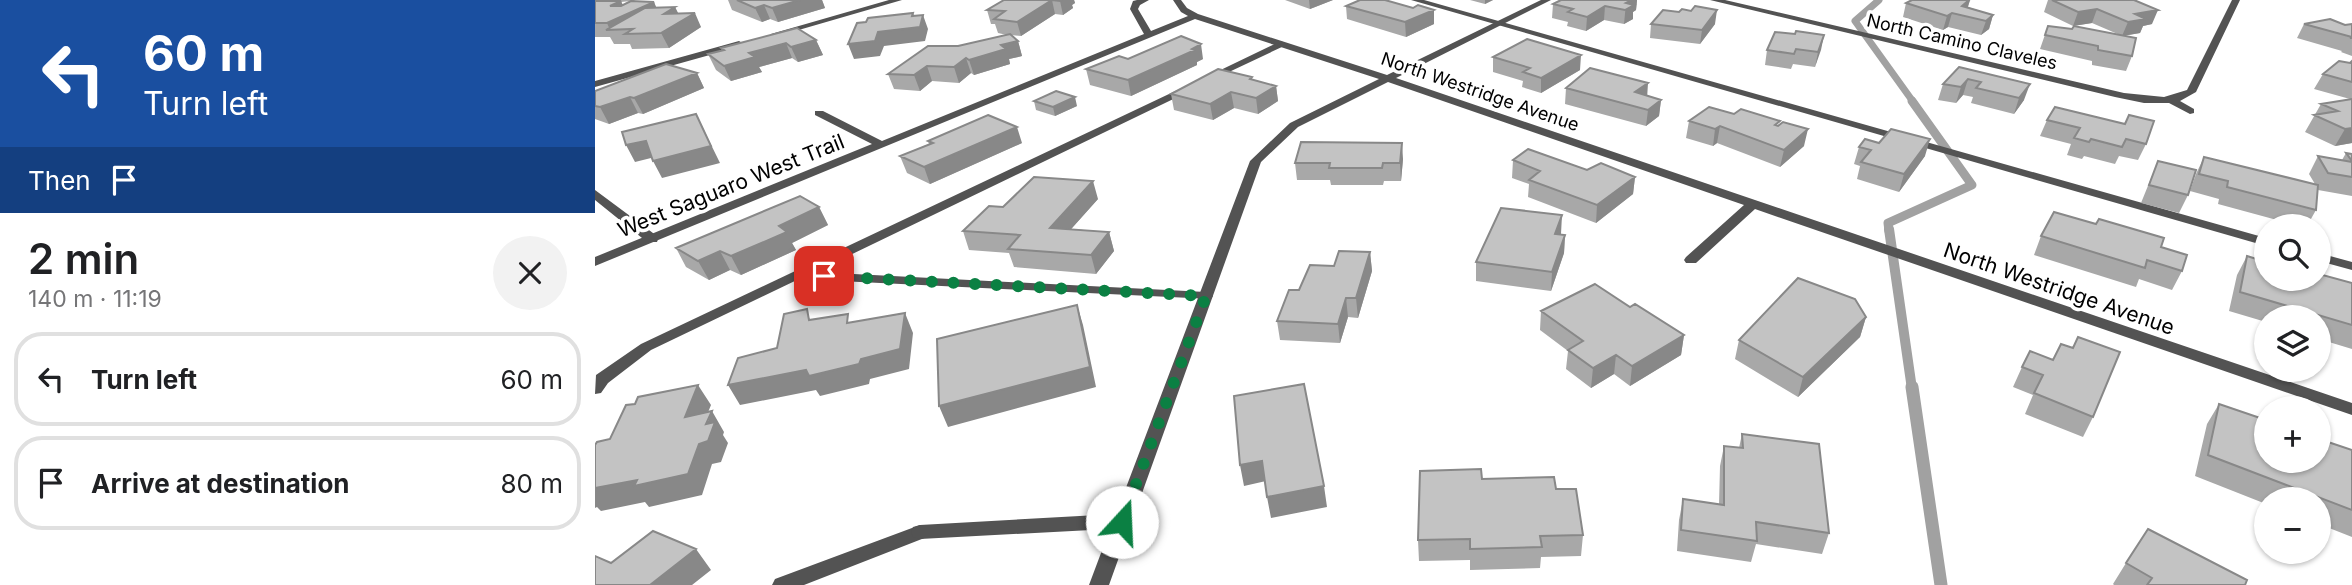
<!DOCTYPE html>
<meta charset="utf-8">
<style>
:root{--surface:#fff;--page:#f2f2f2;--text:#202124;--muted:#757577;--line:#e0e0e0}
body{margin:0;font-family:Inter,sans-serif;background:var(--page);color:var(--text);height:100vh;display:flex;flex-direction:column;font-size:26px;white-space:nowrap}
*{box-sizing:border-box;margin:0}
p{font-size:23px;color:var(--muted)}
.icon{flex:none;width:38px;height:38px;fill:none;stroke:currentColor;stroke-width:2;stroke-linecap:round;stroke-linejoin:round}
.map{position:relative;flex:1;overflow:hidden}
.drawer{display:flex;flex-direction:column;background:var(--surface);width:595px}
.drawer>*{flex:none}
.top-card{background:#1a4fa0;color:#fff;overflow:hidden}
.fabs{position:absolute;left:1659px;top:214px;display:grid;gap:14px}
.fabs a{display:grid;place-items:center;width:77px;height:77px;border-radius:50%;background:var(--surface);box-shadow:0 2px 5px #0004;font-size:35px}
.pin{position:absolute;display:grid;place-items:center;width:60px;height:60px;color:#fff;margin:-30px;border-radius:14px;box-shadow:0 4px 10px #0006}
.me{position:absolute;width:77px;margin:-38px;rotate:20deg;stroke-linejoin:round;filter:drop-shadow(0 0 5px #0008)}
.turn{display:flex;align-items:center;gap:24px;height:147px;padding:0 28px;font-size:32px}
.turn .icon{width:91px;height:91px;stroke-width:2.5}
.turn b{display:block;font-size:49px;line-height:60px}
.then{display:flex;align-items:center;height:66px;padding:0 28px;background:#0003;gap:14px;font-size:26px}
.round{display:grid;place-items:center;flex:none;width:74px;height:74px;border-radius:37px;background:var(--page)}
.head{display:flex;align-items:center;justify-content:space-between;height:119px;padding:0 28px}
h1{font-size:42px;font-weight:600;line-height:52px}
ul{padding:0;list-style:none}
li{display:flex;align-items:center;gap:21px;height:94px;margin:0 14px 10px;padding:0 14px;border:4px solid var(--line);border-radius:28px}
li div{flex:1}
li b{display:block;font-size:26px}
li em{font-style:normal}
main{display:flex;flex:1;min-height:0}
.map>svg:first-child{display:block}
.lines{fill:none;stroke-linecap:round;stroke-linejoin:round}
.stream-far3{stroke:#a1a1a1;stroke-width:7}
.stream-far2{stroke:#a1a1a1;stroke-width:9}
.stream-far1{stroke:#a1a1a1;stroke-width:10}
.stream{stroke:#a1a1a1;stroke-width:13}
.lane{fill:#535353;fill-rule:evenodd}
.street{fill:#535353;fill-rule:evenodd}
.wall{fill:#a8a8a8;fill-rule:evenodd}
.shaded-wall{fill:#888}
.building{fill:#c3c3c3;stroke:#888;stroke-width:2}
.route{stroke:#0b8043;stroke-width:12;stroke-dasharray:0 21.6}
.labels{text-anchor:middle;stroke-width:7;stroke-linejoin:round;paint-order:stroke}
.far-street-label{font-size:18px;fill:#000;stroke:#fff}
.street-label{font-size:21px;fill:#000;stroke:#fff}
</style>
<main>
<section class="drawer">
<div class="top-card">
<div class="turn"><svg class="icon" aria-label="left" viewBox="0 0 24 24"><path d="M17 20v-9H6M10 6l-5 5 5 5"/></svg><div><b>60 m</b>Turn left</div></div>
<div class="then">Then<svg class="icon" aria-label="arrive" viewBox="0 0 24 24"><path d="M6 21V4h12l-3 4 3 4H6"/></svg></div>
</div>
<div class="head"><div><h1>2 min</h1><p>140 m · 11:19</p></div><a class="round"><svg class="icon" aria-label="close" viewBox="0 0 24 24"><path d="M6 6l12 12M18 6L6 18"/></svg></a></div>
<ul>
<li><svg class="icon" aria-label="left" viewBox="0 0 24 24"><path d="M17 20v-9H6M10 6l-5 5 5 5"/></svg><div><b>Turn left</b></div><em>60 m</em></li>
<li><svg class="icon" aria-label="arrive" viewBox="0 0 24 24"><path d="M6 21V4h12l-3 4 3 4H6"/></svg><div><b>Arrive at destination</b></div><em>80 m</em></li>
</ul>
</section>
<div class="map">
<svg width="1757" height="585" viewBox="0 0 1757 585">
<rect width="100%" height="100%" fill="#fff"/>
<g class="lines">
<path class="stream-far3" d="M1284 0 1260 21 1319 103"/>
<path class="stream-far2" d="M1294 231 1293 223 1377 185 1317 101"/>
<path class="stream-far1" d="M1294 229 1317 389"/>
<path class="stream" d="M1317 387 1346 585"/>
<path class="lane" d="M294 0H307L183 36 176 34Z
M816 0H829L1671 238V246Z
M144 41 149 44 147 46 0 87V81Z
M686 41 691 44 689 46 617 80 609 78Z
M593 85 597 86V90L220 272 611 292 616 293 618 296 616 299 204 279 56 350 13 383 6 393 0 394 1 375 46 344Z
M0 190 62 236 63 239 62 242H52L0 200Z
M1724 253 1757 262V270L1724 261Z
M325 525 332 527 334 532 332 537 209 585H177L180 579Z"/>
<path class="street" d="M542 0H554L545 5 543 9 556 31 593 16 586 12 578 0H586L592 8 603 14 792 75 946 0H956L801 78 1757 403V415L1160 209 1101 263H1091L1089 260 1091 257 1149 205 793 82 703 127 666 162 514 585H494L515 529 325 539 318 537 316 532 318 527 325 525 521 514 655 161 695 123 784 79 600 19 0 266V257L277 144 220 115V111H228L287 141 549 34 535 9 538 1Z
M1115 0H1130L1529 93 1569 97 1592 90 1637 0H1645L1601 92 1585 101 1599 109V113L1595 114 1574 103H1549L1520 97Z"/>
</g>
<path class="wall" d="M0 0H40L39 1 59 2 61 8 80 7 83 13 106 27 74 48 37 49 35 44H19L15 37H0ZM36 1 28 5 26 2Z
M133 0H227L230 8 183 22 175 19 167 22 137 10Z
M407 0H479L480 3 477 5 478 8 468 15 460 14 426 36 416 35 423 41 427 56 414 59 415 64 379 75 376 73 364 83 337 81 325 91 299 89 293 74 363 46 412 35 403 33 400 24H396L392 10 407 1Z
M690 0H738L715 9Z
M875 0H898L890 4Z
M966 0H1042L1041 10 1038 12V19L1029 24 1009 20 991 31 972 26 973 22 957 18 958 4Z
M1317 0H1375L1373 7 1398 15 1394 29 1386 35 1353 27 1348 30 1308 17 1311 3Z
M1453 0H1516H1515L1557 24 1548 26 1545 33 1528 36 1537 56 1531 71 1497 65V61L1445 49 1453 26 1525 35 1497 23 1478 26 1449 12Z
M751 6 839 24 811 37 752 19Z
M1096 11 1120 24 1105 44 1055 38 1056 24 1084 12Z
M1709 24 1750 25 1757 24V56L1746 52 1747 51 1702 38Z
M1200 34 1229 35 1220 67 1198 64 1196 69 1170 65 1172 50Z
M221 40 228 55 203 62 197 58 164 67 167 72 136 81 121 70 113 54 127 51 126 48Z
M898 57 985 70 946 93 927 87 928 81 898 72Z
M533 59H608L602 62V65L536 96 495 85 491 69Z
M1757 61V143L1740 146 1710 132 1726 104 1755 99 1719 89 1728 74 1755 63Z
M1364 67 1429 100 1419 114 1376 103 1378 97 1368 95 1361 103 1343 100 1348 84Z
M102 73 109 88 48 114 43 113 14 124 0 119V91Z
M657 80 681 86 683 101 663 114 639 108 618 120 579 110 576 94Z
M971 88 1052 95 1066 100 1064 116 1051 126 970 104Z
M439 101 482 106 460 116 441 110Z
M1139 114 1184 125 1209 146 1185 167 1122 143 1118 146 1091 138 1094 121Z
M1452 120 1551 144 1543 160 1524 156 1520 164 1489 156 1487 159 1472 155 1476 144 1445 136Z
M333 141 427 143 335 184 312 173 305 156 334 144Z
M1284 143 1330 156 1304 192 1262 179 1265 166 1259 164 1264 147Z
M1751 153 1757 154V196L1723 190 1721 210 1712 226H1704L1623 204 1624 199 1595 191 1601 174 1609 157 1720 184 1714 174 1723 156 1747 160Z
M808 159 806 181H789L788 185H736L735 180H702L700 163Z
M918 160 1040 177 1038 194 1001 223 933 197 934 184 917 178Z
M1563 161 1593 195 1584 213 1546 203Z
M503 199 476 229 514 232 519 251 501 274 419 267 414 253 374 250 368 231 408 207Z
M224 207 233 225 197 243 201 250 146 275 135 270 114 280 91 267 81 248Z
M965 234 970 235 969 253 956 291 881 281V262Z
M1446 236 1566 247 1587 271 1577 290 1544 279 1541 287 1439 255Z
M775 252 777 271 763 318 753 317 745 343 685 340 682 321 704 290 739 266Z
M1652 256 1671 278 1757 283V349L1724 339V317H1671V322L1634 311 1642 275Z
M1035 307 1089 335 1086 355 1035 386 1019 374 996 388 971 369 973 351 945 330 946 311Z
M1271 317 1265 337 1203 397 1140 359 1144 340Z
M1435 351 1498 417 1488 437 1430 414 1438 395 1418 387 1427 367Z
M1624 404 1757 450V537L1724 524V499H1671V504L1600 476 1612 424Z
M1147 434 1234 533 1227 554 1161 544 1156 562 1082 551 1084 520 1088 499 1124 505 1125 466 1129 446 1144 448Z
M887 479 961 489 988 535 986 556 946 557 945 568 875 570V560L824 561 823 540Z
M1531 563 1650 585H1519L1518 584Z"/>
<path class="shaded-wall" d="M205 0H227L230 8 183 22 177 8Z
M457 0 460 14 426 36 422 22Z
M466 0H479L480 3 477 5 478 8 468 15 465 1Z
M714 0H738L715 9Z
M890 0H898L890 4Z
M1037 0H1042L1041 10 1038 12V19L1029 24 1031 3Z
M1374 0H1375L1371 12 1367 6Z
M26 1 32 14 59 2 65 16 15 30 12 23 15 6Z
M169 5 175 19 167 22 160 8Z
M1010 6 1009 20 991 31 992 17Z
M80 7 87 21 100 13 106 27 74 48 66 33 69 14Z
M1502 9 1497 23 1478 26 1483 12Z
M839 10V24L811 37 810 22Z
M1122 10 1120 24 1105 44 1107 30Z
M1563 10 1557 24 1548 26 1545 33 1527 36 1533 22 1540 14Z
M318 13 323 27 328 15 333 29 330 41 289 46 285 56 259 59 253 44 317 16Z
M1357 13 1353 27 1348 30 1352 16Z
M1398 15 1394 29 1386 35 1391 21Z
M1229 35 1226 50 1220 67 1223 52Z
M221 40 228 55 203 62 196 47Z
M423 41 427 56 414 59 415 64 379 75 374 60 406 45Z
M191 43 197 58 164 67 167 72 136 81 129 66 154 53Z
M606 44 608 59 602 62V65L536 96 533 80Z
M986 55 985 70 946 93V78Z
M371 58 376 73 364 83 359 67Z
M332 66 337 81 325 91 319 75Z
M102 73 109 88 48 114 39 98Z
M1373 79 1368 95 1361 103 1366 87Z
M1053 83 1052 99 1040 92Z
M1435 84 1429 100 1419 114 1424 98Z
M681 86 683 101 663 114 661 98Z
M636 92 639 108 618 120 615 104Z
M35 97 43 113 14 124 5 107Z
M480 97 482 106 460 116 458 107Z
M1066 100 1064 116 1051 126 1053 110Z
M101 114 125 163 67 178 58 161Z
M1125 126 1122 143 1118 146 1120 129Z
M422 127 427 143 335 184 329 167Z
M1757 128V143L1740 146 1750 129Z
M1213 129 1209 146 1185 167 1189 150Z
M1335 139 1330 156 1304 192 1309 174Z
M51 141 60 157 40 162 31 145Z
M807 143 808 159 806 181 805 163Z
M1040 177 1038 194 1001 223 1002 205Z
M498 181 503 199 461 246 455 228Z
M224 207 233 225 197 243 201 250 146 275 136 256 184 226Z
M967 215 966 234 959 252 960 234Z
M514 232 519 251 501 274 496 255Z
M970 235 969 253 956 291 957 272Z
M125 251 135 270 114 280 103 261Z
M775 252 777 271 763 318 761 298Z
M751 298 753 317 745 343 743 324Z
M482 305 488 325 501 387 353 427 344 406Z
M310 313 318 333 314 369 275 379 274 384 225 396 221 390 145 405 133 385 266 359Z
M1271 317 1265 337 1203 397 1208 377Z
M1089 335 1086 355 1035 386 1037 366Z
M1021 355 1019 374 996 388 998 368Z
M103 385 116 405 103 437 90 417Z
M117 411 129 432 128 435 133 443 126 462 117 464 107 495 54 507 50 502 6 511 2 507 0 508V488L104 444Z
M667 461 671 481 649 486 645 465Z
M729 486 732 507 676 518 672 497Z
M101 549 116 570 97 585H55Z"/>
<path class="building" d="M142 0H205L177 8 169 5 160 8Z
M409 0H466L465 1 457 0 422 22 399 19 410 11 392 10Z
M765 0H790L818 8 823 5 839 10 810 22 751 6Z
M966 0H1037L1031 3 1039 5 1030 10 1010 6 992 17 973 12 978 9 958 4Z
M1317 0H1374L1367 6 1398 15 1391 21 1357 13 1352 16 1311 3Z
M1457 0H1539L1563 10 1540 14 1551 19 1533 22 1502 9 1483 12Z
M0 1H26L15 6H26L36 1 59 2 12 23H0Z
M1100 6 1122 10 1107 30 1056 24 1068 10 1084 12 1087 9 1096 11Z
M80 7 69 14 100 13 66 33 30 34 38 29 11 30 50 8Z
M318 13 317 16 328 15 325 27 283 32 280 41 253 44 262 23 271 22 273 18Z
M1735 19 1750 25 1757 24V38H1755L1757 37 1709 24Z
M1453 26 1477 29 1479 26 1541 38 1537 56 1503 50V46L1450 35Z
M202 28 221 40 196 47 191 43 154 53 160 57 129 66 113 54 129 50 126 48Z
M1201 31 1229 35 1223 52 1201 49 1199 54 1172 50 1180 32 1200 34Z
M415 34 423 41 406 45 411 49 374 60 371 58 359 67 332 66 319 75 293 74 333 46H363Z
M586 36 606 44 597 49 600 50 533 80 491 69 524 56 533 59Z
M932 39 986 55 946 78 928 72 935 68 898 57Z
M1744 61 1755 63 1757 61V82L1728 74Z
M71 64 102 73 39 98 35 97 5 107 0 106V91Z
M1364 67 1435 84 1424 98 1381 88 1386 82 1373 79 1366 87 1348 84Z
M995 68 1053 83 1040 92 1066 100 1053 110 971 88Z
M623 69 657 77 655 79 681 86 661 98 636 92 615 104 576 94Z
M461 91 480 97 458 107 439 101Z
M1757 99V128L1750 129 1719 115 1743 111 1726 104Z
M1114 107 1139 114 1146 109 1185 121 1180 125 1183 126 1188 122 1213 129 1189 150 1125 126 1120 129 1094 121Z
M1460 107 1530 124 1534 115 1559 121 1551 144 1531 139 1527 147 1496 139 1494 142 1479 138 1485 128 1452 120Z
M101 114 116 146 58 161 51 141 31 145 27 132Z
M393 115 422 127 329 167 305 156 338 143 333 141Z
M1296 129 1335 139 1309 174 1266 162 1276 150 1264 147 1270 139 1284 143Z
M706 142 807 143 805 163H788L787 168H734L735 163H700Z
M933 149 992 170 1006 163 1040 177 1002 205 934 180 945 171 918 160Z
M1751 153 1757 154V161Z
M1723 156 1757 162V177L1733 173Z
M1609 157 1723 185 1721 210 1632 187 1633 181 1604 174Z
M1563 161 1601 170 1593 195 1554 185Z
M439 177 498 181 455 228 514 232 496 255 413 249 425 235 368 231 394 206 408 207Z
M205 196 224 207 184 226 192 232 136 256 125 251 103 261 81 248Z
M906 208 967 215 960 234 970 235 957 272 881 262Z
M1459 212 1501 224 1504 219 1569 238 1566 247 1592 255 1587 271 1552 260 1550 268 1446 236Z
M744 251 775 252 761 298H751L743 324 682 321 694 290H704L715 265 739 266Z
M1652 256 1671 262V278H1724V274L1757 283V325L1645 292Z
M1203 278 1260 299 1271 317 1208 377 1144 340Z
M1000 284 1035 307 1040 304 1089 335 1037 366 1021 355 998 368 973 350 988 341 946 311Z
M482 305 495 367 344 406 342 339Z
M212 309 214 320 253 314 252 323 310 313 305 349 266 359 264 364 214 376 211 370 133 385 143 358 182 348 189 314Z
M1483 337 1525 352 1498 417 1439 393 1448 375 1427 367 1435 351 1458 360 1466 344 1478 348Z
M709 384 729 486 672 497 667 461 645 465 639 396Z
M103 385 90 417 117 411 111 424 120 422 113 441 104 444 93 474 39 486 42 480 0 488V445L2 442 15 439 31 405 40 404 43 397Z
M1624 404 1671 420V460H1724V439L1757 450V510L1613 455Z
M1147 434 1224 444 1234 533 1161 522 1162 541 1086 530 1088 499 1129 505V446L1148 448Z
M886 469 887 479 959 477 961 489H981L988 535 945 536 947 547 875 549V539L823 540 825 471Z
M1553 529 1652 580 1650 585H1552L1557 578 1531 563Z
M58 531 101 549 55 585H0V556L16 563Z"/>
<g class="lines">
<path class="route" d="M229 276 611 296 527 522"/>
</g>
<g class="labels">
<g class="far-street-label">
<text transform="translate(1367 42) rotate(13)" y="6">North Camino Claveles</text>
<text transform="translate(885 92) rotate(19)" y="6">North Westridge Avenue</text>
</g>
<g class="street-label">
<text transform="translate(136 186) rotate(-22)" y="7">West Saguaro West Trail</text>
<text transform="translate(1464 289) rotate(19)" y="7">North Westridge Avenue</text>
</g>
</g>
</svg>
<div class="fabs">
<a><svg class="icon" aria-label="search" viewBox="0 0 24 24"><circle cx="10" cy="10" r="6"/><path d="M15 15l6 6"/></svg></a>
<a><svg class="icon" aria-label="layers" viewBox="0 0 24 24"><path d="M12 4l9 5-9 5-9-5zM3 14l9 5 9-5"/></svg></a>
<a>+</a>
<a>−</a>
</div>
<div class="pin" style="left:229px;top:276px;background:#d93025"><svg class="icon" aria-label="arrive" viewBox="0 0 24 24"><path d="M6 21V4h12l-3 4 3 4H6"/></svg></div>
<svg class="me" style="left:527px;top:522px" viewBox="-20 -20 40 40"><circle r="19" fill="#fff"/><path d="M0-13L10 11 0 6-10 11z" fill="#0b8043"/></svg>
</div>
</main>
